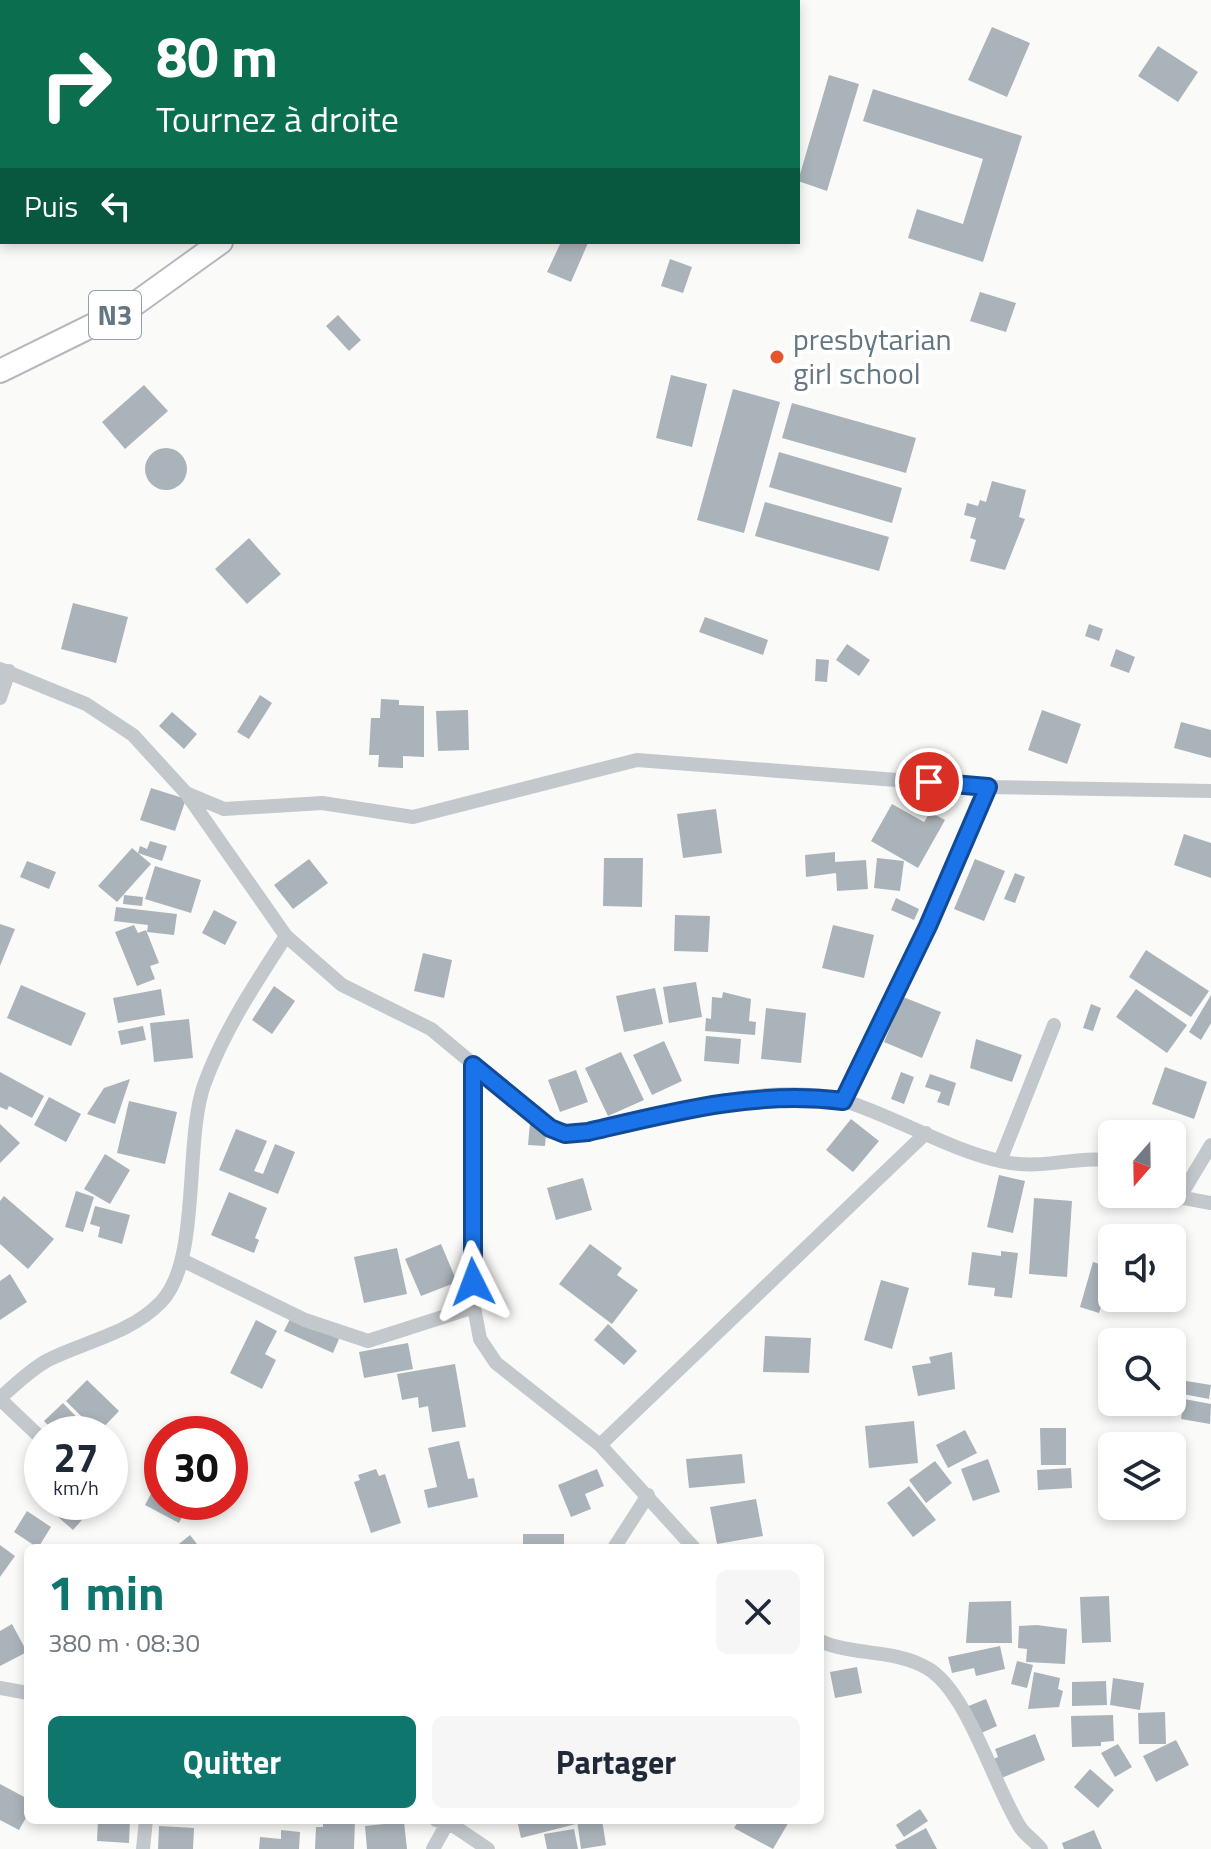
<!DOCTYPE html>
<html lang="fr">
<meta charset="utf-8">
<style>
:root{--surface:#fff;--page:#f6f6f7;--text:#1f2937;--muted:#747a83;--accent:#0f766e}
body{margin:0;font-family:"Titillium Web",sans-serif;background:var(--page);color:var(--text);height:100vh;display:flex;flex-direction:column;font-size:30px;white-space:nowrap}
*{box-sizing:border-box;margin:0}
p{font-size:26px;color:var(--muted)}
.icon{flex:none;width:44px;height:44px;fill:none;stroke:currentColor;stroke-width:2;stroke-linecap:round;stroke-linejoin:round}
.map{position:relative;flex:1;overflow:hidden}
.sheet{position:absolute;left:24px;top:1544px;width:800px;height:280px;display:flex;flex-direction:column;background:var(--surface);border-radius:12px;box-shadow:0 4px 12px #0003}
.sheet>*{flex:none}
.guide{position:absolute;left:0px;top:0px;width:800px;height:244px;box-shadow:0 4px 12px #0003;background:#0b6e4f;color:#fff;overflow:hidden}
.needle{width:52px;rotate:200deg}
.controls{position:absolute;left:1098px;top:1120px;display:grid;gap:16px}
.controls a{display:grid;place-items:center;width:88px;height:88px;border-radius:12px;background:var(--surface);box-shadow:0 4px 12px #0003;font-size:40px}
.speed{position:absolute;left:24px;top:1416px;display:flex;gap:16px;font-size:40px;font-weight:700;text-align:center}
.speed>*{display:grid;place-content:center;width:104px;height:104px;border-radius:50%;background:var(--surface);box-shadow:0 4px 12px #0003;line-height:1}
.speed small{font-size:20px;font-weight:400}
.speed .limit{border:12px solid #d22;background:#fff;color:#111}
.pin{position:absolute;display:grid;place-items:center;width:68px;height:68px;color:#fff;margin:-34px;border:4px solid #fff;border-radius:50%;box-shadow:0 2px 8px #0007}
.me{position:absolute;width:88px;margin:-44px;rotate:357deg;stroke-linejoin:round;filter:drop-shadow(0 0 6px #0008)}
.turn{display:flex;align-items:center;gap:28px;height:168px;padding:0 24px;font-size:36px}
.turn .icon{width:104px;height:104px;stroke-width:2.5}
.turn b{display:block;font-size:56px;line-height:68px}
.then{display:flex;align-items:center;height:76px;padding:0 24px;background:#0003;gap:16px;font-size:30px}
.round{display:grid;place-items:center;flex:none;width:84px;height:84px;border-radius:12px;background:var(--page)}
.headline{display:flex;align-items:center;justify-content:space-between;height:136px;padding:0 24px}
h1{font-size:48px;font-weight:700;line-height:60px;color:var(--accent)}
.primary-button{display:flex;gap:16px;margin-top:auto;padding:16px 24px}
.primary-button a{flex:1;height:92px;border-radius:12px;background:var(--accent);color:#fff;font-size:32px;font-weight:700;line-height:92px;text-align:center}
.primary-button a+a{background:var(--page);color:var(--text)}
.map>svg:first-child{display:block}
.building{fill:#aab3b9}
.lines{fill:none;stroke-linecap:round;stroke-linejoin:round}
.trunk-casing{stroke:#b4b9bd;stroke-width:26}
.minor{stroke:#c3c8cc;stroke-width:14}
.trunk{stroke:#fff;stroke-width:22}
.route-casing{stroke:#114b97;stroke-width:20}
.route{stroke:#1a73e8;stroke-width:14}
.poi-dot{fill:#e4572e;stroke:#fff;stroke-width:3}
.labels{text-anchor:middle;stroke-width:8;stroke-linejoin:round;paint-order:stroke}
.shield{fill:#fff;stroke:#939fa8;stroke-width:2}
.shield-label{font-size:28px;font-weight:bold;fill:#657683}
.poi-label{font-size:30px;fill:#657683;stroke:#fff;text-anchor:start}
</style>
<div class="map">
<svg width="1211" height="1849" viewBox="0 0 1211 1849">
<rect width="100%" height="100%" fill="#fafaf8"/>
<path class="building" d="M992 27 1030 43 1007 97 968 80Z
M1158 46 1198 72 1178 102 1138 76Z
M829 75 859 84 827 191 798 181Z
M873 89 1022 136 983 262 908 238 917 209 963 224 983 159 863 121Z
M561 242 588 243 571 282 547 272Z
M670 259 692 267 683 293 661 286Z
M980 292 1016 303 1006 332 970 321Z
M338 315 361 340 349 351 326 326Z
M671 375 707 384 692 447 656 438Z
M144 385 168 411 125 449 102 422Z
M733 389 780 402 744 533 697 520Z
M792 403 916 438 906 473 782 438Z
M145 469a21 21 0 1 1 42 0a21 21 0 1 1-42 0Z
M779 452 902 488 892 523 769 487Z
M992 481 1026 490 1019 517 1025 519 1005 570 970 561 976 540 970 538 976 518 964 515 967 503 978 506 980 500 986 502Z
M765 502 889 537 879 571 755 536Z
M249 538 281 574 247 604 215 569Z
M73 603 128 617 116 663 61 649Z
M705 617 768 640 763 655 699 632Z
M1089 624 1103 629 1099 641 1085 636Z
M847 644 870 660 859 676 836 660Z
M1116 649 1135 657 1129 673 1110 666Z
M816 659 829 660 827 682 815 681Z
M260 695 272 703 249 739 237 732Z
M381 699 399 700V705L424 706V757L403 756V768L378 767 379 755H369L371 718H380Z
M468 710 469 750 438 751 436 711Z
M1042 710 1081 724 1067 764 1028 750Z
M172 712 197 734 184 749 159 726Z
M1181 722 1211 730V758L1174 748Z
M151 788 186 799 175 831 140 820Z
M892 804 924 822 930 812 945 820 918 868 871 841Z
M716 809 722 853 683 858 677 814Z
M1184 834 1211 843V878L1174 865Z
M150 841 167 846 162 861 138 853 151 864 117 902 98 886 132 848 138 853 140 846 147 849Z
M835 852V862L866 860 868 889 837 891 836 873 806 877 805 855Z
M604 858H643L642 907 603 906Z
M877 858 904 861 900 891 874 888Z
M309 859 328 883 293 909 274 885Z
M975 859 1005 871 984 921 954 909Z
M27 861 56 872 49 889 20 877Z
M155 866 201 880 191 913 145 899Z
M1015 873 1025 877 1015 903 1004 899Z
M124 895 143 897 142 906 123 904Z
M896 898 919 909 914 920 891 910Z
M116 907 177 914 174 935 147 932 148 925 114 921Z
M214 910 237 922 225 945 202 933Z
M675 915 710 916 708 952 674 951Z
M0 924 15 929 0 966Z
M134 925 138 933 146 930 159 963 150 966 155 979 137 986 115 932Z
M833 925 874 935 864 978 822 968Z
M1146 950 1209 991 1191 1017 1129 977Z
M423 953 452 960 444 998 414 991Z
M696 982 702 1017 669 1023 663 987Z
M21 985 86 1013 71 1046 7 1018Z
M274 986 295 1001 272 1034 252 1020Z
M655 988 663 1024 624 1032 616 996Z
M161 989 165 1015 118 1023 113 998Z
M1136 989 1187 1025 1167 1053 1116 1017Z
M723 992 751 999 749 1021 756 1022 755 1035 705 1031 706 1018 711 1019 712 997 722 998Z
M1211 995V1023L1201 1040 1189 1032Z
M903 997 941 1012 922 1058 884 1042Z
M1091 1004 1101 1008 1093 1031 1083 1028Z
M766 1008 806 1013 801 1063 761 1059Z
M189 1019 193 1058 154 1062 150 1023Z
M143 1026 146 1040 121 1045 118 1031Z
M706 1036 741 1039 739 1064 704 1061Z
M976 1039 1022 1055 1012 1082 970 1068Z
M664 1041 682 1081 652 1095 633 1055Z
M621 1052 644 1100 608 1116 585 1068Z
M1165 1067 1207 1082 1194 1119 1152 1104Z
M576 1070 588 1102 560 1112 548 1080Z
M0 1072 44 1096 32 1118 9 1106 7 1110 0 1107Z
M901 1072 914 1077 904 1104 891 1099Z
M930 1074 956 1083 949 1106 937 1102 941 1092 925 1087Z
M130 1079 115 1124 87 1114 104 1088Z
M49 1097 81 1114 66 1142 34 1125Z
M129 1101 177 1112 165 1164 117 1153Z
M851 1119 879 1141 853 1172 826 1150Z
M530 1123 547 1124 545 1146 528 1145Z
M0 1124 20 1143 0 1163Z
M236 1129 267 1141 254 1171 263 1174 275 1144 295 1152 278 1194 219 1170Z
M105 1154 130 1170 110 1204 84 1189Z
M999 1175 1025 1181 1013 1233 987 1227Z
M583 1178 592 1210 556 1220 547 1188Z
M76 1191 94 1197 83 1232 65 1227Z
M229 1192 267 1208 255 1238 259 1240 254 1253 211 1235Z
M4 1196 54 1239 28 1269 0 1244V1201Z
M1034 1198 1072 1201 1067 1277 1029 1274Z
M95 1206 130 1215 122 1244 98 1237 100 1227 90 1224Z
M1165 1230 1182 1232 1179 1254 1172 1253V1238H1164Z
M441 1244 457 1282 421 1296 405 1259Z
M590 1244 622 1268 617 1275 638 1290 612 1324 559 1284Z
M397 1248 407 1294 364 1303 354 1257Z
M1001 1251 1018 1253 1012 1298 994 1296 995 1288 968 1285 972 1252 1001 1256Z
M1093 1262 1109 1267 1112 1298H1137L1133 1310 1103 1301 1099 1313 1080 1307Z
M10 1274 27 1302 0 1320V1281Z
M881 1280 909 1288 892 1349 864 1340Z
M291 1317 339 1339 333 1353 284 1331Z
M256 1320 277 1331 265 1354 276 1360 262 1389 230 1373Z
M608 1324 637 1351 624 1365 594 1340Z
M1155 1334 1179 1338 1174 1378 1172 1342H1154Z
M765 1336 811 1338 809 1373 763 1372Z
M408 1343 413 1369 364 1378 359 1352Z
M952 1352 955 1389 918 1396 912 1366 931 1363 929 1357Z
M455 1364 466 1427 432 1432 428 1406 419 1408 418 1397 402 1400 397 1374Z
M87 1380 119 1411 98 1433 66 1401Z
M1186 1381 1211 1385 1209 1399 1183 1394Z
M1184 1399 1211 1404 1210 1424 1181 1419Z
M63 1403 93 1434H57L44 1421Z
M914 1421 918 1463 869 1468 865 1426Z
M1040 1428H1066V1465H1041Z
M965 1430 977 1453 948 1468 936 1445Z
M459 1441 468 1479 474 1478 478 1497 428 1508 424 1490 437 1487 428 1448Z
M742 1454 745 1483 689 1488 686 1459Z
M988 1459 1000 1492 973 1501 961 1469Z
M935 1461 952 1483 926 1503 909 1480Z
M1071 1468 1072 1488 1038 1490 1037 1470Z
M376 1469 379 1476 385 1474 401 1523 371 1533 354 1482 360 1480 358 1475Z
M597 1469 604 1486 585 1494 591 1509 571 1517 558 1485Z
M162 1473V1502H190L179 1523 145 1505Z
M909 1486 936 1520 913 1537 887 1503Z
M756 1499 763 1536 717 1544 710 1507Z
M41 1502H98L73 1530Z
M27 1511 51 1527 38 1548 14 1532Z
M523 1534H564V1548H523Z
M190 1535 200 1548H174Z
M0 1545 15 1556 0 1577Z
M1109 1596 1111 1642 1082 1643 1080 1597Z
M1011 1601 1012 1643H966L969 1602Z
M12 1624 27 1652 0 1666V1631Z
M1037 1625 1067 1629 1065 1664 1026 1662 1027 1649 1018 1648 1019 1626Z
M1000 1646 1005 1669 976 1676 974 1668 952 1673 948 1657Z
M1017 1661 1033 1665 1027 1688 1011 1684Z
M857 1667 862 1693 835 1698 830 1672Z
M1034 1672 1060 1678 1058 1689 1063 1691 1059 1707 1028 1709Z
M1113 1678 1144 1683 1140 1710 1110 1705Z
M1106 1681 1107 1705 1072 1706V1682Z
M986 1699 997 1726 977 1735 966 1707Z
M1165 1712 1166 1744H1139L1138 1713Z
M1113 1715 1114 1741 1101 1742V1746L1072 1747 1071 1716Z
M1035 1734 1045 1760 999 1779 991 1760 998 1757 995 1749Z
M1176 1740 1189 1765 1156 1782 1143 1756Z
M1118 1744 1132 1767 1115 1777 1101 1753Z
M1090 1769 1114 1790 1098 1808 1074 1787Z
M0 1784 28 1799V1814L19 1830 0 1820Z
M920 1809 928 1821 904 1837 896 1825Z
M98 1820H130L129 1843 97 1841Z
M323 1820H355L354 1849H315L316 1827H323Z
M517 1820H574L576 1824 521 1838Z
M577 1820H602L606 1845 581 1849Z
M739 1820H790L773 1849 734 1828Z
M404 1822 407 1849H367L365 1826Z
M159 1826 194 1828 193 1849H158Z
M926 1828 937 1849H897L895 1845Z
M574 1829 578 1849H547L544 1834Z
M281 1830 300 1832 299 1849H259L260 1837 281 1839Z
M1094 1830 1102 1849H1064L1062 1843Z"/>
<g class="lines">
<defs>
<path id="trunk" d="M441 2 442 0
M0 371 132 306 221 242"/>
</defs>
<use href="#trunk" class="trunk-casing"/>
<path class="minor" d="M0 669 86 704 133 735 186 793 286 936 342 985 431 1029 550 1128 565 1134 588 1132C659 1115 775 1079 845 1101 898 1118 949 1150 1004 1162 1045 1170 1077 1155 1112 1161
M0 698 9 671
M188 794 224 809 322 803 413 817 637 760 988 787 1211 791
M473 1065 470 1233 474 1307 480 1339 496 1363 600 1445 694 1548
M843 1101 928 926 988 787
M1000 1161 1054 1025
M1173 1196 1211 1203
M1178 1200 1211 1145
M182 1260 305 1320 368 1341 474 1307
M0 1398C15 1385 31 1369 48 1360 86 1341 130 1334 161 1302 201 1261 184 1142 204 1085 224 1030 255 984 286 936
M0 1399 42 1439
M600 1445 926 1133
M614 1548 648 1495
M820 1641C854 1656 895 1649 927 1668 967 1690 994 1786 1020 1827 1025 1835 1035 1841 1041 1849
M0 1688 28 1693
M436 1820 448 1822 488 1849
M143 1849 146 1820
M433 1849 449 1820"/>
<use href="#trunk" class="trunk"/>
</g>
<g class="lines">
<defs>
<path id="route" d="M473 1282V1065L550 1128 565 1134 588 1132C673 1112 755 1090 843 1101L928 926 988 787 929 782"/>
</defs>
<use href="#route" class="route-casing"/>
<use href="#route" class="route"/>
</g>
<circle class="poi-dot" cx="777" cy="357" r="8"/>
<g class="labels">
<rect class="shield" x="89" y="291" width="52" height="48" rx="6"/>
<g class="shield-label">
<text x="115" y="325">N3</text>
</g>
<g class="poi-label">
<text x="793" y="350">presbytarian<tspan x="793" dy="34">girl school</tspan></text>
</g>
</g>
</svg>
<div class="controls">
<a><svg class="needle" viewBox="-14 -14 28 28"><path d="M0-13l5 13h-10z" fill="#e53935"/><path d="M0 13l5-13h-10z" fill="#747a83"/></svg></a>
<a><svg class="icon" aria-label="sound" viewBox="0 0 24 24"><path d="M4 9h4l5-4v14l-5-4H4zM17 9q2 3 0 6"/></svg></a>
<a><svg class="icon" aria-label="search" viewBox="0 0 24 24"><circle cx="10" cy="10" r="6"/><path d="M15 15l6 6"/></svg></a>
<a><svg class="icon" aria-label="layers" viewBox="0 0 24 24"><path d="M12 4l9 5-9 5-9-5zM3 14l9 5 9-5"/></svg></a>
</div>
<div class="speed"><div>27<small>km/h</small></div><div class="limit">30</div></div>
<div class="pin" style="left:929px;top:782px;background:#d93025"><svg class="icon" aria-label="arrive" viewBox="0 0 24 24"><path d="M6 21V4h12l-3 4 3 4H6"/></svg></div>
<svg class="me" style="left:473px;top:1282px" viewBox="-20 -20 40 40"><path d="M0-17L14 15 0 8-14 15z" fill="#1a73e8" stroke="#fff" stroke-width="4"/></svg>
<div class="guide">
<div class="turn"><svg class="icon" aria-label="right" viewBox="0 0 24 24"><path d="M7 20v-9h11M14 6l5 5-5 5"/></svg><div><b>80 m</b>Tournez à droite</div></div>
<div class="then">Puis<svg class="icon" aria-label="left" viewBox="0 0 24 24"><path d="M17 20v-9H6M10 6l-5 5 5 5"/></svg></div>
</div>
<section class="sheet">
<div class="headline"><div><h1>1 min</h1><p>380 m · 08:30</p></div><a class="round"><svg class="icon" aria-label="close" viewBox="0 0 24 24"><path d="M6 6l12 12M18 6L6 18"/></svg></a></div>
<div class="primary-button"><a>Quitter</a><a>Partager</a></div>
</section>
</div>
